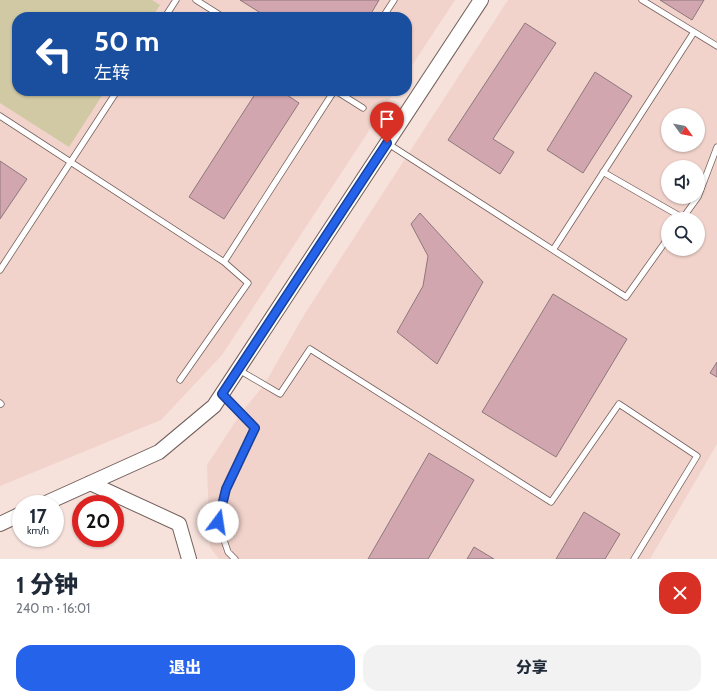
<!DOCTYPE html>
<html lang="zh">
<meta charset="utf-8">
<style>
:root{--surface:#fff;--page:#f2f2f3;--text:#1f2937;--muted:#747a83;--accent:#2563eb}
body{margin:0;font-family:Cabin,"Noto Sans SC",sans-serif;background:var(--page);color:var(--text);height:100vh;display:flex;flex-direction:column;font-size:15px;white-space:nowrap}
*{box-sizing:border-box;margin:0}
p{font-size:13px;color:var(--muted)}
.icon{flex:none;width:22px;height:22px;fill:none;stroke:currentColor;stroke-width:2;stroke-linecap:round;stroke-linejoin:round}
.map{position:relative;height:559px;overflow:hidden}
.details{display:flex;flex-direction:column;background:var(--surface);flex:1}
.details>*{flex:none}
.top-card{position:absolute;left:12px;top:12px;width:400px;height:84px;border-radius:16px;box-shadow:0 1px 3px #0004;background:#1a4fa0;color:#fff;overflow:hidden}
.needle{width:26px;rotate:123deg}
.fabs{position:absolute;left:661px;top:108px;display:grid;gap:8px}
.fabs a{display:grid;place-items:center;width:44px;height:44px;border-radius:50%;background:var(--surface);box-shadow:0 1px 3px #0004;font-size:20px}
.speed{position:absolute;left:12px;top:495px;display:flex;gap:8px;font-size:20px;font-weight:700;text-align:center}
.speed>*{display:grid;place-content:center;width:52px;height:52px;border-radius:50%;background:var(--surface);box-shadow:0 1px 3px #0004;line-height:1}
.speed small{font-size:10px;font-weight:400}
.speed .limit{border:6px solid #d22;background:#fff;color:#111}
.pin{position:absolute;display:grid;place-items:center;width:34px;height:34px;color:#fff;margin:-41px -17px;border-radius:50% 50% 50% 0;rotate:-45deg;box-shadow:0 0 4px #0007}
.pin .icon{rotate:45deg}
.me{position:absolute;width:44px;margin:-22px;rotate:14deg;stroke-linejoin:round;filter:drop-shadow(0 0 3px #0008)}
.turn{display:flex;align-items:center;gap:14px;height:84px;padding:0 16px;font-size:18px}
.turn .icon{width:52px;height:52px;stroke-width:2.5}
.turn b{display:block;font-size:28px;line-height:34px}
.round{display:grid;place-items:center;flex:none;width:42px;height:42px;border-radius:16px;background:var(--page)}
.summary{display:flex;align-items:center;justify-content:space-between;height:68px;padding:0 16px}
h1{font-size:24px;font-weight:800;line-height:30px}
.primary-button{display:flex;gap:8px;margin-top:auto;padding:8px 16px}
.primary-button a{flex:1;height:46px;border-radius:16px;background:var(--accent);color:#fff;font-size:16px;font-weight:800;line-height:46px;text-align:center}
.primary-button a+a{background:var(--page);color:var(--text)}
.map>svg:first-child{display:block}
.built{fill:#f1d3cb;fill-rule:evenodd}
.green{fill:#d0c9a4}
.building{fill:#d2a6af;stroke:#8c787c}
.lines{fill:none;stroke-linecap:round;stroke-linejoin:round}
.service-casing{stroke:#74615c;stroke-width:7}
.tertiary-casing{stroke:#74615c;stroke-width:16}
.service{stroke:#fff;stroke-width:5.5}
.tertiary{stroke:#fff;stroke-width:14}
.route-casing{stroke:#184099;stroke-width:10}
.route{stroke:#2563eb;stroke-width:7}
</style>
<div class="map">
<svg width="717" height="559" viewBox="0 0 717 559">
<rect width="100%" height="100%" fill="#f6e1db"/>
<path class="built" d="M0 0H455L407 73V17H17V91H395L222 355 161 420 0 486Z
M508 0H717V444L650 559H219L210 547 207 465 241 413 264 385 304 315ZM668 115H698V145H668ZM668 167H698V197H668ZM668 219H698V249H668Z"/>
<path class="green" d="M0 0H152L160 5 152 17H17V91H105L69 147 0 103Z"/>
<path class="building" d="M240 0H379L369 17H267Z
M660 0H704L692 20Z
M525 23 556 43 493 139 514 152 500 174 448 140Z
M595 72 632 96 583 173 547 150Z
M257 91H281L299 103 224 219 189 197Z
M0 161 27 179 0 219Z
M420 213 483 282 437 364 397 332 423 286 428 256 411 224Z
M553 294 627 339 556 457 482 412Z
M717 362V377L710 373Z
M429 453 474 480 428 559H368Z
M584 512 620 534 605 559H556Z
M474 547 494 559H467Z"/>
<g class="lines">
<defs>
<path id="service" d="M196 0 223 17
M642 0 717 46
M165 17 176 0
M383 17 394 0
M336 91 363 108
M0 116 224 262 248 283 180 380
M387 143 626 297 668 238
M603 172 683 218
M698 197 717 147
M682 219 698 197
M553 250 694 32
M224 262 334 91
M0 270 117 91
M239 370 280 394 310 349 551 502 619 404 697 456 634 559
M222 394 255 428 226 489 218 522 228 552 235 559
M0 403 1 404"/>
<path id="tertiary" d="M90 483 179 524 189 559
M44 504 159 452 214 406 481 0
M0 524 21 514"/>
</defs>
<use href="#service" class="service-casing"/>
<use href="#tertiary" class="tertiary-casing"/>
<use href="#service" class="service"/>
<use href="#tertiary" class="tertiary"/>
</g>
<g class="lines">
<defs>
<path id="route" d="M218 522 226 489 255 428 222 394 387 143"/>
</defs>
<use href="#route" class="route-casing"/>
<use href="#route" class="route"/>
</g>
</svg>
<div class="fabs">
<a><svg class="needle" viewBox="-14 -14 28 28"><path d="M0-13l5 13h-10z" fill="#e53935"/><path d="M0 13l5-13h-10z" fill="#747a83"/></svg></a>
<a><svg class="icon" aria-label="sound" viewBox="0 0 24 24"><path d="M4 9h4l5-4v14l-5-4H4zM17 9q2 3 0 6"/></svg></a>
<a><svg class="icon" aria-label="search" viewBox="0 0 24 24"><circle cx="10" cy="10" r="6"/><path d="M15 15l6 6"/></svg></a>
</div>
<div class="speed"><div>17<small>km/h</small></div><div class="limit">20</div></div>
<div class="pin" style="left:387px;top:143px;background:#d93025"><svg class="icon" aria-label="arrive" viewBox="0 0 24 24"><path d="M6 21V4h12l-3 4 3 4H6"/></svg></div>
<svg class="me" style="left:218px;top:522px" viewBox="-20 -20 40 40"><circle r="19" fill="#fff"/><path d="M0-13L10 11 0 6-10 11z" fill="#2563eb"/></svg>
<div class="top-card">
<div class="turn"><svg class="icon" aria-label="left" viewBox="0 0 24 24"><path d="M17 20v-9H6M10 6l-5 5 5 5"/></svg><div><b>50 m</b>左转</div></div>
</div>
</div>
<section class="details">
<div class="summary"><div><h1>1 分钟</h1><p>240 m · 16:01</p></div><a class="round" style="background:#d93025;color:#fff"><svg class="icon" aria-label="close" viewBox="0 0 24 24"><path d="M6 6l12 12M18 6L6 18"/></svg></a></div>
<div class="primary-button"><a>退出</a><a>分享</a></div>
</section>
